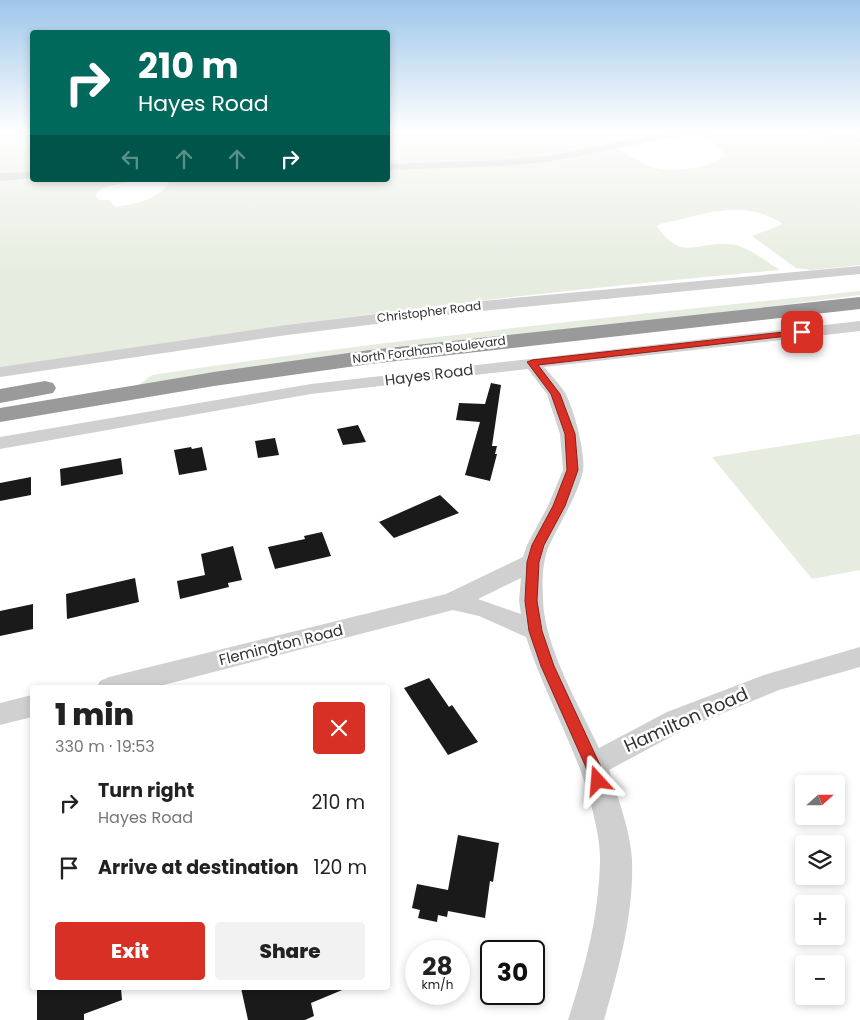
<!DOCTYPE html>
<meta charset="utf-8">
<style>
:root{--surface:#fff;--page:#f2f2f2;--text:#222;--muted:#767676;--accent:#d93025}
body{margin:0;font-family:Poppins,sans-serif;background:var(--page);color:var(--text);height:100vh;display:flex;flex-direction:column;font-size:19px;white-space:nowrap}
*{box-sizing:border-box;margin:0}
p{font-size:16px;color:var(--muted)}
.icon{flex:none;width:28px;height:28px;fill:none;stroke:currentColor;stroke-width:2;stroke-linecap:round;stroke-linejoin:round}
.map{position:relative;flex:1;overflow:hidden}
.panel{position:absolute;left:30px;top:685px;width:360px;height:305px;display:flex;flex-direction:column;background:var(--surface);border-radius:5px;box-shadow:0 2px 8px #0003}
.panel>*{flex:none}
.banner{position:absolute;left:30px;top:30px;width:360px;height:152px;border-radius:5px;box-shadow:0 2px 8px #0003;background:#00695c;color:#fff;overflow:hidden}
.needle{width:32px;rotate:69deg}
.tools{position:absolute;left:795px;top:775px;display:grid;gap:10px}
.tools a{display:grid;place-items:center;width:50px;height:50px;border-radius:5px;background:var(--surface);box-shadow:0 2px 8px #0003;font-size:25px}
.speed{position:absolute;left:405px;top:940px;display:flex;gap:10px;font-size:25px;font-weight:700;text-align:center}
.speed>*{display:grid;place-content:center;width:65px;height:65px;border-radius:50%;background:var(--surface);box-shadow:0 2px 8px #0003;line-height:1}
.speed small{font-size:12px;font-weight:400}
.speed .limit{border:2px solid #111;border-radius:8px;background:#fff;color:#111}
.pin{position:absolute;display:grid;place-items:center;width:42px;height:42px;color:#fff;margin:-21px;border-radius:10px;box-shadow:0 2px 8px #0006}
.me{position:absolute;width:55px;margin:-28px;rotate:341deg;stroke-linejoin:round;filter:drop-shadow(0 0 4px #0008)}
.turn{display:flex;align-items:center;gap:18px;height:105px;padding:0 25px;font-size:22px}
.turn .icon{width:65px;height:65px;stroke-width:2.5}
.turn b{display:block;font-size:35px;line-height:42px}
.lanes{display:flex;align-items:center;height:48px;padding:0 25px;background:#0003;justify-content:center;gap:25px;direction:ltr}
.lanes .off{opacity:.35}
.round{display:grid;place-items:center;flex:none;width:52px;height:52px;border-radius:5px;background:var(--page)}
.overview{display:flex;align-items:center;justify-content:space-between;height:85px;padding:0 25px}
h1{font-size:30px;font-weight:800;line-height:38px}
.cta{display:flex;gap:10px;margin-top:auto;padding:10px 25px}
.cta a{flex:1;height:58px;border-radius:5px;background:var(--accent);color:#fff;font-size:20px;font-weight:800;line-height:58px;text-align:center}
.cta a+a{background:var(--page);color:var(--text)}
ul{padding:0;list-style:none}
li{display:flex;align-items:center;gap:15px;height:65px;padding:0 25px}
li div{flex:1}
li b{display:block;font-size:19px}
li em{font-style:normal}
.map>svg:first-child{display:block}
.green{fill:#e6ecdf;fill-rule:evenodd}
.building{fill:#1a1a1a}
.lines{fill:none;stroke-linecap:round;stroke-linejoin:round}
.street{fill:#d0d0d0;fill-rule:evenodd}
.highway{fill:#9a9a9a;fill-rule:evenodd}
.route{fill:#d93025;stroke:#8d1f18}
.labels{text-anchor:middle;stroke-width:5;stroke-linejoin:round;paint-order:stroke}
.far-street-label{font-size:12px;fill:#333;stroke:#fff}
.street-label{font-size:15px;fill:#333;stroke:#fff}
.near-street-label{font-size:18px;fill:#333;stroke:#fff}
</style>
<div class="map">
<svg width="860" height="1020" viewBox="0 0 860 1020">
<rect width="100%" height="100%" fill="#fff"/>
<path class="green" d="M0 132H32V180H134L102 188 95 196 100 200H109L115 207C138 203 152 202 169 184L167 180H388V161L400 159C401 148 398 142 388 138V134L424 132H860V265L812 270 796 268 752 236 783 224C741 197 705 215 660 224L657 226C681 262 696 242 729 244 746 245 765 261 780 270 610 285 439 304 270 328 180 340 90 355 0 367ZM694 135 716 145 725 154C717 169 668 173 653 167 637 162 622 150 608 143L643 137Z
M860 291V295L136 387 152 375C387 339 624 316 860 291Z
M860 434V570L812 579 712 457Z"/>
<path class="building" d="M491 383 501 385 492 446H497L495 454H497L490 481 465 475 480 422 456 420 459 403 485 404Z
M358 425 366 442 343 445 337 429Z
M275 438 279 455 258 458 255 441Z
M191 447 192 449 202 447 207 470 179 475 174 450Z
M121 458 123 474 61 486 60 469Z
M31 477V495L0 501V483Z
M440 495 459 513 394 538 379 522Z
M322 532 331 556 275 569 268 547 305 539 304 536Z
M233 546 242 580 228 583 229 587 180 599 177 581 205 575 201 554Z
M135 578 139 602 67 619 66 594Z
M33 604V629L0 636V611Z
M429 678 449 707 452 705 478 742 448 755 404 688Z
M458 835 499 843 493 882 490 881 485 918 448 911 447 917 438 915 437 922 418 918 420 910 412 908 417 884 448 890Z
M37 988H121L122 1000 84 1014V1020H37Z
M241 988H347L311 1003 314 1016 305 1020H248Z"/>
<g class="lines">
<path class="street" d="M669 132H712L707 135 669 138 547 162 500 166 388 170V164L500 160 547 156Z
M799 132H826L860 136V142L804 135Z
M32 172V178L0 181V173Z
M860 266V274L482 311 287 335 0 377V367L287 325 482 301Z
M860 321V331L544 367C551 375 558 383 564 391 573 405 586 454 583 471 577 497 561 520 550 544 542 560 542 582 543 600 544 646 579 705 599 748L667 712 764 675 860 647V667L779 690 687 728 609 770C618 799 630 829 632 859 634 914 619 968 604 1020H568C585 967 599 917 600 860 601 836 587 786 578 764 561 721 540 680 526 637L479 616 453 610 152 688H96L100 681 109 677 446 594 523 557 527 545 548 506 563 470 560 434 547 394 528 369 311 394 0 449V437L311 384ZM521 578 519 601 521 614 478 599Z
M32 695V717L0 725V703Z"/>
<path class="highway" d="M860 297V309L370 364 214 386 0 422V408L214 372 370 350Z
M45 381 53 383 56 388 53 393 0 403V389Z"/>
</g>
<linearGradient id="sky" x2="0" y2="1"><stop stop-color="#9ec6ea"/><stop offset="0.48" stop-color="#fff"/><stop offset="1" stop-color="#fff" stop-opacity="0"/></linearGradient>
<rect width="860" height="274" fill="url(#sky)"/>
<path class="route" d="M802 330 806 332 805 334 538 365 560 394 575 434 578 470 565 506 544 545 539 562 537 601 542 631 554 666 600 765 606 781 603 786 598 788 593 786 585 765 541 666 529 631 525 601 527 562 532 545 553 506 567 470 565 434 551 394 527 362 532 360Z"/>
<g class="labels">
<g class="far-street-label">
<text transform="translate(429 312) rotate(-7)" y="4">Christopher Road</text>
<text transform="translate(429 350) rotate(-7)" y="4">North Fordham Boulevard</text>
</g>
<g class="street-label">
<text transform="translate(429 375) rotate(-7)" y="5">Hayes Road</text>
<text transform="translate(281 645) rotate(-14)" y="5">Flemington Road</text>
</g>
<g class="near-street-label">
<text transform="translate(686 720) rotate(-24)" y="6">Hamilton Road</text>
</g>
</g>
</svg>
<div class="tools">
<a><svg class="needle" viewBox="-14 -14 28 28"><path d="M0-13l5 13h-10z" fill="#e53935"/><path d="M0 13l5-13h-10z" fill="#767676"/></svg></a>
<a><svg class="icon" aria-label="layers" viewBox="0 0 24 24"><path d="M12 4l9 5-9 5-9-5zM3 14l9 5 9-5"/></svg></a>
<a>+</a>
<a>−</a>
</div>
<div class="speed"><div>28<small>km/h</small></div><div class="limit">30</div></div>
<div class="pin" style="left:802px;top:332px;background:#d93025"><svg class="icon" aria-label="arrive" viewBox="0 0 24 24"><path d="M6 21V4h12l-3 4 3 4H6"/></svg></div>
<svg class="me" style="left:598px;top:781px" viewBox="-20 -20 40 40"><path d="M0-17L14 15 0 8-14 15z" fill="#d93025" stroke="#fff" stroke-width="4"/></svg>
<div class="banner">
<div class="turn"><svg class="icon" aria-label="right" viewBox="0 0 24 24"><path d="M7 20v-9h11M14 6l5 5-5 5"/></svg><div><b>210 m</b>Hayes Road</div></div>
<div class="lanes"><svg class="icon off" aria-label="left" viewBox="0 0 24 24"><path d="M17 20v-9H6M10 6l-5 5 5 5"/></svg><svg class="icon off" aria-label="ahead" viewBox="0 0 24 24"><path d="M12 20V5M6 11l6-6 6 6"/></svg><svg class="icon off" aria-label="ahead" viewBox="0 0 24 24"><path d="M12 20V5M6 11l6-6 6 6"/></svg><svg class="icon" aria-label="right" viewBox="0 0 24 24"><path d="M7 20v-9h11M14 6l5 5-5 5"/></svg></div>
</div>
<section class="panel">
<div class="overview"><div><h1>1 min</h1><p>330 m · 19:53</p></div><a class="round" style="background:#d93025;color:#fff"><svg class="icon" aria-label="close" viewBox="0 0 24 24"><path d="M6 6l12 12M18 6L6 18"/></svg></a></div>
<ul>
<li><svg class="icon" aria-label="right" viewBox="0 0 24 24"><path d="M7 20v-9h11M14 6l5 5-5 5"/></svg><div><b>Turn right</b><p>Hayes Road</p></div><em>210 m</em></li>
<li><svg class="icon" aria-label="arrive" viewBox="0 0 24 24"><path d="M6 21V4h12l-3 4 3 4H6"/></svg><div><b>Arrive at destination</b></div><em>120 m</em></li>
</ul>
<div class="cta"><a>Exit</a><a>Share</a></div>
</section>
</div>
